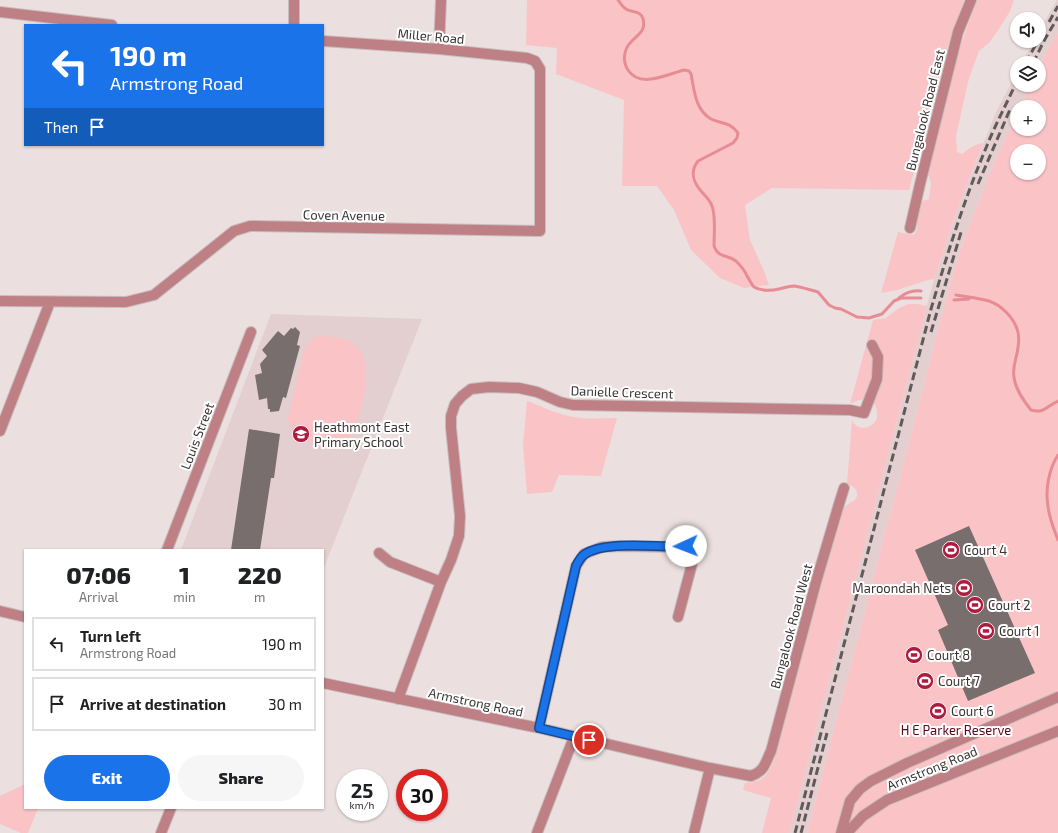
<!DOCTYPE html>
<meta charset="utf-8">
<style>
:root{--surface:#fff;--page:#f6f6f6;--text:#202124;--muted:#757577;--line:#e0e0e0;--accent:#1a73e8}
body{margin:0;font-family:"Exo 2",sans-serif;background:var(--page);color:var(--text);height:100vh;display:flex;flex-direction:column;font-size:15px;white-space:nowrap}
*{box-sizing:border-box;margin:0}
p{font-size:13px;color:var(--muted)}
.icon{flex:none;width:22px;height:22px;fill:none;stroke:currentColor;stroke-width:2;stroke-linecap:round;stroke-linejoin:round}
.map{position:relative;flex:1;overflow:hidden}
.side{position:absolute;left:24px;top:549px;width:300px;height:260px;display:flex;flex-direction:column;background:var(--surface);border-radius:0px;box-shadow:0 1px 3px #0004}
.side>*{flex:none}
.hud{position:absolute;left:24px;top:24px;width:300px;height:122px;border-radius:0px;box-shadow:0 1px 3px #0004;background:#1a73e8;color:#fff;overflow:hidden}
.buttons{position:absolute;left:1010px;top:12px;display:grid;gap:8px}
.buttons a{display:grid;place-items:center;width:36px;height:36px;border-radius:50%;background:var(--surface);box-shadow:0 1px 3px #0004;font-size:20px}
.speed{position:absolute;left:336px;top:769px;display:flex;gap:8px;font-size:20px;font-weight:700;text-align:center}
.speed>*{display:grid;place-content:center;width:52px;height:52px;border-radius:50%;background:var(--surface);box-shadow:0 1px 3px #0004;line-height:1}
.speed small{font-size:10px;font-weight:400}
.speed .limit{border:6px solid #d22;background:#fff;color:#111}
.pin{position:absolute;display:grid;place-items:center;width:34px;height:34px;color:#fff;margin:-17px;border:2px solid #fff;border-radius:50%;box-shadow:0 1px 4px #0007}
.me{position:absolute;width:44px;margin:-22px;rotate:268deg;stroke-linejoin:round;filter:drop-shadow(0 0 3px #0008)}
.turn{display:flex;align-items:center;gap:14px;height:84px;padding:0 20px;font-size:18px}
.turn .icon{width:52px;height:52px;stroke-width:2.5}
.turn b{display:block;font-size:28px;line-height:34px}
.then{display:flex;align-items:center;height:38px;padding:0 20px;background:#0003;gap:8px;font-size:15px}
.eta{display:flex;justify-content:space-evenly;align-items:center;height:68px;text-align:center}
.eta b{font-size:24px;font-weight:800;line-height:28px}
.button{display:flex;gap:8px;margin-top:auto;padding:8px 20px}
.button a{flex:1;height:46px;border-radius:24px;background:var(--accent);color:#fff;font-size:16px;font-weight:800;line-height:46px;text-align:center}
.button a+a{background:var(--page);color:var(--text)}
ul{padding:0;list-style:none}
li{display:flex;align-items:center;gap:12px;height:54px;margin:0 8px 6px;padding:0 12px;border:2px solid var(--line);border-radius:0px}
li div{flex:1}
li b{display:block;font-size:15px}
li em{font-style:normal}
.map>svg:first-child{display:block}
.built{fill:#e3cfcf}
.green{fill:#fac4c7;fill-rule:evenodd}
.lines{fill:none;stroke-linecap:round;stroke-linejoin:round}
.stream{stroke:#e78c93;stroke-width:3}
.building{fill:#796e6e}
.minor-casing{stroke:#c7bdbd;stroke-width:12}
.minor{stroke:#be8084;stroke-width:10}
.rail{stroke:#605a5a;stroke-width:3;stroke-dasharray:8 4;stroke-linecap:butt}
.route-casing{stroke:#114b97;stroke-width:10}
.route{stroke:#1a73e8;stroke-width:7}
.labels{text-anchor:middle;stroke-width:4;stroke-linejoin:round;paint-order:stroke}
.street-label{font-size:13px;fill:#383434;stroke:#fff}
.poi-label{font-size:13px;fill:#383434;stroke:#fff;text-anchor:start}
.park-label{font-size:13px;fill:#58061a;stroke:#fff}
</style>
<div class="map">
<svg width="1058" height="833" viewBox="0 0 1058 833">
<rect width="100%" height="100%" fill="#ebdfdf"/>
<path class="built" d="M1057 0H1058V33L1048 49 1039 68V63H1022L1033 41H1039V31Z
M1017 72V85H1031L1020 107H1017V114L993 165 965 237 952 277 807 833H789L934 279 958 207 996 112Z
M271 314 422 319 323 570V550H181Z"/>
<path class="green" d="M527 0H964L949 42 943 60 909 190 772 188 745 205 750 240 764 271 769 285 744 288 720 278 691 250 674 210 657 186H622L624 100 556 74 557 48 526 45Z
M976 0H1014L1010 11 999 29 989 43 979 51 969 78 956 136 957 152 963 154C969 147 975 145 983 143L958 207 934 279 928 280 897 290 881 293 898 232 914 235 917 230V216L920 202 929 199 931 183 927 171 949 82Z
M1058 33V833H807L952 277 965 237 993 165 1017 114V129H1039V107H1020L1031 85H1039V68L1048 49ZM1017 151H1039V173H1017Z
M909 304H917L927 306 789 833H762L771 798 743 790 745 783C764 783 769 773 775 757L839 515C841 512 843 508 847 505 849 503 853 502 855 500 861 492 854 486 847 484L852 420C853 423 856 426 859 427 865 430 875 425 877 418 877 416 877 414 877 412 876 396 860 398 850 404L873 320 886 318 899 308Z
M325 336 340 338 351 342 362 353 366 366V387L359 416 351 436 343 444 330 450 319 447 298 437 287 421 305 348 313 338Z
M527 401C541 406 554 413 569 416 584 420 601 418 617 418L601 476 559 475 552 492 527 494 523 445Z
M25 784V808H38L28 833H21L0 824V796Z"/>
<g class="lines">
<path class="stream" d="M618 0C620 3 623 7 626 9 632 13 641 10 643 19 646 32 638 34 631 42 624 49 622 61 628 70 640 89 668 74 684 70L689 71 691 74C694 89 695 110 711 119 721 124 729 121 738 133L737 138 733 143 698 161C690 171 693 182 701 191 705 196 710 200 712 206 716 216 714 235 714 246 719 259 727 254 736 261 740 265 745 271 747 276 750 280 751 284 754 287 760 291 771 291 779 289 784 288 788 286 794 286 802 287 810 290 818 292L829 305 835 308 841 309 857 317 869 318 882 314 894 301 901 298H921
M956 295C967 297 978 298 989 301 1001 305 1013 317 1017 329 1019 334 1019 341 1018 347 1017 358 1012 366 1014 377 1015 389 1024 401 1031 410 1044 414 1047 406 1058 401
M899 298C906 292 912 290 921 291
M954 300 969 299
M1058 455C1049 469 1045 489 1048 506 1049 518 1054 529 1058 540"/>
</g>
<path class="building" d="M295 327 300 332 297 345 300 346 286 398 283 397 279 411 270 412V409H268L267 398 259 400 255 375 262 373 260 364 267 356 262 350 278 331 284 336 291 328 293 329Z
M249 429 280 434 274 478H271L260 550H231Z
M969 526 1035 673 968 701 938 630 948 625 915 550Z"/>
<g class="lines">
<defs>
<path id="minor" d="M0 12 112 25
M294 25V0
M439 49 441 0
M910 228 920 184 958 32 971 0
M0 301 126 302 154 295 234 231 250 226 540 231V69L535 61 527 58 439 49 323 41
M0 431 50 302
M167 550 251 332
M379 553 390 562 441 582
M0 611 25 617
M323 683 539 728 710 768 751 776C765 771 765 763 771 751L816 582 839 504 844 488
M398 699 441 582 451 560 459 536 460 516 451 428V416L455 404 462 396 471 389 489 387 519 388 537 392 560 402 573 405 850 410 864 413 877 379 878 357 872 345
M539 728 576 566 584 554 602 547 621 546 675 547 697 545 678 617
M161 833 171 808
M537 833 574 737
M694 833 710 768
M841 833 850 801 860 789 871 781 907 763 1058 697
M847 833 863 816 887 800 1058 731"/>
</defs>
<use href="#minor" class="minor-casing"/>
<use href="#minor" class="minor"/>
<path class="rail" d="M1049 22 1058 6
M1026 63 1037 42
M1033 63 1045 39 1058 17
M978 184 1011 107
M931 332 962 229
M795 833 931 309C947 255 964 200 986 148 995 125 1007 103 1017 81
M801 833 827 733"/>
</g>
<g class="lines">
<defs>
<path id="route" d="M589 740 539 728 576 566C578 562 582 556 585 554 606 540 660 548 686 546"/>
</defs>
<use href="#route" class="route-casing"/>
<use href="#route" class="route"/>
</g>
<defs>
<symbol id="school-disc" viewBox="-11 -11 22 22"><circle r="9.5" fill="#af1b3e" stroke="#fff"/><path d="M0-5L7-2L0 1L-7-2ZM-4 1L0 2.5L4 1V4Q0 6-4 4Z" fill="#fff"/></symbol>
<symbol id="stadium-disc" viewBox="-11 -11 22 22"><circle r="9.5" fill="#af1b3e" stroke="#fff"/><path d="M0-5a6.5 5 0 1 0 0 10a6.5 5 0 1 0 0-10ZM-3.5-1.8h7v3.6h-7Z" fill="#fff"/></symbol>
</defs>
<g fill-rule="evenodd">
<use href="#school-disc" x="291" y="424" width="20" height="20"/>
<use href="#stadium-disc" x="941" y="540" width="20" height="20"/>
<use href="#stadium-disc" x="954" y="578" width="20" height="20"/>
<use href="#stadium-disc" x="965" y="595" width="20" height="20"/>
<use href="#stadium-disc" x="976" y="621" width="20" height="20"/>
<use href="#stadium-disc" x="904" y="645" width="20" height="20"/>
<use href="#stadium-disc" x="915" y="671" width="20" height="20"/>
<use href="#stadium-disc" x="928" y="701" width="20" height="20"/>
</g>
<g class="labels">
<g class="street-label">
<text transform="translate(431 36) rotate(5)" y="5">Miller Road</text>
<text transform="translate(925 110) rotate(-76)" y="5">Bungalook Road East</text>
<text transform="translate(344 215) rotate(1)" y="5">Coven Avenue</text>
<text transform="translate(622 392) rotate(2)" y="5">Danielle Crescent</text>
<text transform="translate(197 436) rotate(-69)" y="5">Louis Street</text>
<text transform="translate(791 626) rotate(-75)" y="5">Bungalook Road West</text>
<text transform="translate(476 702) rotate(12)" y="5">Armstrong Road</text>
<text transform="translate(932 768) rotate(-22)" y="5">Armstrong Road</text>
</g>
<g class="poi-label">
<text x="314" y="432">Heathmont East<tspan x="314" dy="15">Primary School</tspan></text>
<text x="964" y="555">Court 4</text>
<text x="951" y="593" text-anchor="end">Maroondah Nets</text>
<text x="988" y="610">Court 2</text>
<text x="999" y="636">Court 1</text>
<text x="927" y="660">Court 8</text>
<text x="938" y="686">Court 7</text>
<text x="951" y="716">Court 6</text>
</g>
<g class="park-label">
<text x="956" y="735">H E Parker Reserve</text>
</g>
</g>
</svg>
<div class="buttons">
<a><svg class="icon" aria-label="sound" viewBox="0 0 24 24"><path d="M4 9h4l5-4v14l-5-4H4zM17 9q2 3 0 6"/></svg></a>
<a><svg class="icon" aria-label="layers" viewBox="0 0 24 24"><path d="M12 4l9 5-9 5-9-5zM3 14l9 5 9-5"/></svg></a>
<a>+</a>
<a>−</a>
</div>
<div class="speed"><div>25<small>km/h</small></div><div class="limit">30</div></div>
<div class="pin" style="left:589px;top:740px;background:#d93025"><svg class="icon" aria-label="arrive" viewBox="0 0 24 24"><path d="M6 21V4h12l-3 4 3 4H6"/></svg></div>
<svg class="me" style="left:686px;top:546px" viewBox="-20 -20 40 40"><circle r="19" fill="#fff"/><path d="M0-13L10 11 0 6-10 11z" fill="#1a73e8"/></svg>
<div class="hud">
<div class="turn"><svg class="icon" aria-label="left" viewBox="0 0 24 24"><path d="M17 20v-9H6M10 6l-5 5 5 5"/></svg><div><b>190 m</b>Armstrong Road</div></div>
<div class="then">Then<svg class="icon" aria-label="arrive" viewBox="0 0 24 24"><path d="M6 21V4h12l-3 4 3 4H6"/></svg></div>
</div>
<section class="side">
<div class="eta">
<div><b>07:06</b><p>Arrival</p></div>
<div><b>1</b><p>min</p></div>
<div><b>220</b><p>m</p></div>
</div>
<ul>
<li><svg class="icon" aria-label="left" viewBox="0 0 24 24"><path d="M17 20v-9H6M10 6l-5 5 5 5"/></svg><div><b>Turn left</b><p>Armstrong Road</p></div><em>190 m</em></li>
<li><svg class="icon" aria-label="arrive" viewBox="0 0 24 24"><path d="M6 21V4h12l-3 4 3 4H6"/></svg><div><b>Arrive at destination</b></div><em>30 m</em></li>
</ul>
<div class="button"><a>Exit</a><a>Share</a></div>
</section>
</div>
